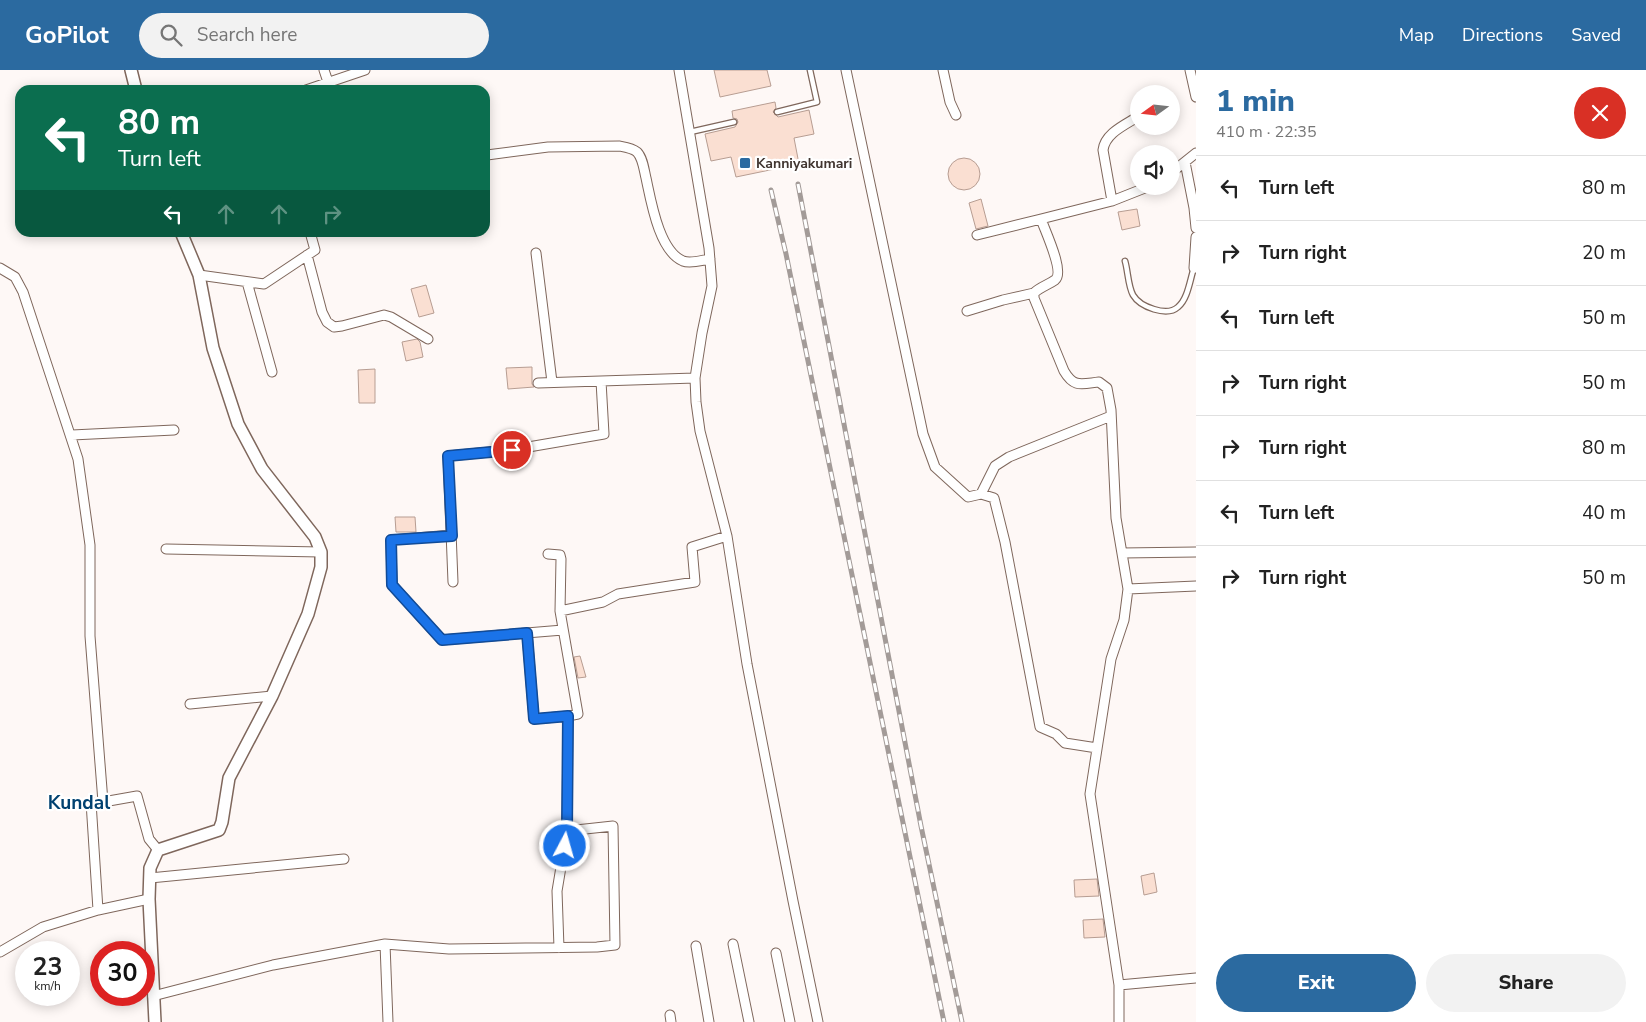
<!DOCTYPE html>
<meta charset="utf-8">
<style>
:root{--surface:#fff;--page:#f2f2f2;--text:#222;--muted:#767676;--line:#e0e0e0;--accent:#2b6aa0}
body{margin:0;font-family:"Nunito Sans",sans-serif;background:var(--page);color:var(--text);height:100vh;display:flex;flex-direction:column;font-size:19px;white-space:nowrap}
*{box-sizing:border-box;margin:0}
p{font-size:16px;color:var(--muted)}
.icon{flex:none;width:28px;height:28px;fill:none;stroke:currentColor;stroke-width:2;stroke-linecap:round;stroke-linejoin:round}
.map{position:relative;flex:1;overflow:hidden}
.sheet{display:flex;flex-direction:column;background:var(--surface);width:450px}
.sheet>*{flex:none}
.hud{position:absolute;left:15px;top:15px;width:475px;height:152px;border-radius:15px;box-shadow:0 2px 12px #0003;background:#0b6e4f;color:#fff;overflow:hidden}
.needle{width:32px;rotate:255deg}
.fabs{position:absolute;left:1130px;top:15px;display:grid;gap:10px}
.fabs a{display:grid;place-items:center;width:50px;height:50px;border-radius:50%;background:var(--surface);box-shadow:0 2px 12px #0003;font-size:25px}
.speed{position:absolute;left:15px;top:871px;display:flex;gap:10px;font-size:25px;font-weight:700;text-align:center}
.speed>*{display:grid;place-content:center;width:65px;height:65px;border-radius:50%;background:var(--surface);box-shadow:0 2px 12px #0003;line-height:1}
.speed small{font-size:12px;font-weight:400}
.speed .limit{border:8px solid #d22;background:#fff;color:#111}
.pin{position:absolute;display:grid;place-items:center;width:42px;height:42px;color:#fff;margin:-21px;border:2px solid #fff;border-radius:50%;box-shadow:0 1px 5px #0007}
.me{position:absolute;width:55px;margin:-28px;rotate:6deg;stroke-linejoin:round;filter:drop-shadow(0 0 4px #0008)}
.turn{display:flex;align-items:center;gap:18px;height:105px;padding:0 20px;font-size:22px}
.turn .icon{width:65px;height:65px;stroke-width:2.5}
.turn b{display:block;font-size:35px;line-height:42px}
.lanes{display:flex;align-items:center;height:48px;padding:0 20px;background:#0003;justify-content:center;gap:25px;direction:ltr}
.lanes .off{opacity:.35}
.round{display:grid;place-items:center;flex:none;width:52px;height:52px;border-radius:26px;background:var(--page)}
.overview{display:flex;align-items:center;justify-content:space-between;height:85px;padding:0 20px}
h1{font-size:30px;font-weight:800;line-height:38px;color:var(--accent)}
.primary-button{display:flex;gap:10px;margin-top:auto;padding:10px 20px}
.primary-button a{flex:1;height:58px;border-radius:30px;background:var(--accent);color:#fff;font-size:20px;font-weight:800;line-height:58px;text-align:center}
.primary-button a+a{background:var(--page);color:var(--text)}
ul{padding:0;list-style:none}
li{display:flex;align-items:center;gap:15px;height:65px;padding:0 20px;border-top:1px solid var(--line)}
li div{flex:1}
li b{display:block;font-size:19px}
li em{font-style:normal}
header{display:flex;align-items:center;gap:30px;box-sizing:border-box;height:70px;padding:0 25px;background:var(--accent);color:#fff}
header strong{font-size:24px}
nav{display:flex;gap:28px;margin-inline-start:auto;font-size:18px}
.search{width:350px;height:45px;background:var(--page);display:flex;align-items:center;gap:12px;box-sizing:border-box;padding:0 18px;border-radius:28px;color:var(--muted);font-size:19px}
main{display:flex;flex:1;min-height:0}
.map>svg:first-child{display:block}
.building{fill:#fadfd2;stroke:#b79d92}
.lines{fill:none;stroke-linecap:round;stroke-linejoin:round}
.service-casing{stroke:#7f675c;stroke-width:7}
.minor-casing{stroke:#7f675c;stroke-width:11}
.tertiary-casing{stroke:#7f675c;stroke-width:14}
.service{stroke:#fff;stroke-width:4.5}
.minor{stroke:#fff;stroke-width:9}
.tertiary{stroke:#fff;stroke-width:11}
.rail-casing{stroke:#a39b98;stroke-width:5}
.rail{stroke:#fff;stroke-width:3;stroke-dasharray:9;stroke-linecap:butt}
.route-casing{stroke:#114b97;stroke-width:12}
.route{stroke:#1a73e8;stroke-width:9}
.poi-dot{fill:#2b6aa0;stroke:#fff;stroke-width:2}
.labels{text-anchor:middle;stroke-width:4.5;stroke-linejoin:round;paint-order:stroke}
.poi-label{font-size:14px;font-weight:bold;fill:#413631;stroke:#fff;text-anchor:start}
.district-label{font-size:19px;font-weight:bold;fill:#004170;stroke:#fff}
</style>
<header>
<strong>GoPilot</strong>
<div class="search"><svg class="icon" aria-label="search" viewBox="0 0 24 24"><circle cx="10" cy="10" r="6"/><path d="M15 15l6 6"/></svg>Search here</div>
<nav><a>Map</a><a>Directions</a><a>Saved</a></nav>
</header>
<main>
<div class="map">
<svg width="1196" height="952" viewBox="0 0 1196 952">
<rect width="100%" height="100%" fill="#fef8f6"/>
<path class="building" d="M714 0H767L771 16 720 27Z
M775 32 776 38 773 42 778 47 809 40 814 64 794 68 799 94 736 107 731 87 711 91 705 64 735 57 738 52 737 49 733 48 732 41Z
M948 104a16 16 0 1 1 32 0a16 16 0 1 1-32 0Z
M981 129 988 156 976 159 969 133Z
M1137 139 1140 156 1122 160 1118 142Z
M426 215 434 243 419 247 411 219Z
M417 269 420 272 423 287 406 291 402 272Z
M532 297V314L534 317 508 319 506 298Z
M375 299V333H359L358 300Z
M395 447H415L416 462H396Z
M580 586 586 607 578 608 574 587Z
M1154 803 1157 822 1144 825 1141 806Z
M1097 809 1099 826 1075 827 1074 810Z
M1103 849 1105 867 1084 868 1083 850Z"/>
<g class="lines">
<defs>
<path id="service" d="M777 42 817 32 810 0
M690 62 734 52
M1125 191C1128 201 1128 216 1133 225 1140 237 1167 247 1178 237 1188 229 1190 209 1194 198"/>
<path id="minor" d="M324 0 328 12
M679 0 709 178 712 216 702 263 695 308 696 332 700 361 727 466 747 594 793 831 818 952
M846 0 923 364 935 397 968 427 981 424 994 428 1005 472 1040 657 1056 664 1065 673 1097 678
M943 0 950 32 956 45
M1190 0 1196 27
M306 20 365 0
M487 85 548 77 619 76C624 77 632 78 637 82 643 88 644 100 646 108 651 131 659 181 683 191 691 194 702 190 710 189
M1185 92 1194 138 1196 158
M1171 103 1196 83
M1112 131 1103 80C1105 63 1125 55 1139 46
M977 165 1041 149
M1196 167 1194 198H1196
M536 183 552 312
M307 185 322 242 327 252 334 257 342 256 384 245 391 247 428 269
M0 198 15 207 23 222 78 389 90 475V566L103 732 137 726 149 769 158 780
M199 205 264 214 315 180 310 162
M247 212 272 302
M967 241 1003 230 1034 223
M538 313 695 308
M72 365 174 360
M981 424 995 396 1009 387 1111 346
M452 465 391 470 392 515 442 570 563 560
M166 479 321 482
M1122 483 1196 482
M548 484 560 485 561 489 560 541
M453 512 448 386 511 380 604 364 601 311
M1128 519 1196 516
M527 563 534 649 568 646
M190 634 272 626
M91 732 98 840
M150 808 344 789
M385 874 388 952
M733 874 749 952
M696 876 709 952
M559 878 557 821 567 761
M0 882 43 857 98 840 149 829
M776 883 790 952
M1119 915 1196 908
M153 926 273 895 385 874 449 879 597 877 615 875 613 756 567 761 568 646 578 644 560 541 603 532 618 524 695 512 692 477 727 466
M670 945 671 952
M1119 952V915L1090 724 1111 589 1124 550 1128 519 1116 448 1111 340 1107 318 1099 312C1081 314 1074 318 1064 301L1034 228V223C1040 217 1048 215 1055 210 1065 202 1045 161 1041 149L1112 131 1150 116"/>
<path id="tertiary" d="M131 0 136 20
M155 952 149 829 150 798 158 780 219 760 222 752 229 708 272 626 308 544 321 497V482L315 467 262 399 238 354 213 278 199 205 181 162"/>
</defs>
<use href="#service" class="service-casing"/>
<use href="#minor" class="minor-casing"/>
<use href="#tertiary" class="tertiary-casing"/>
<use href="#service" class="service"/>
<use href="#minor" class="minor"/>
<use href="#tertiary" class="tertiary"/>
<defs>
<path id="rail" d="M798 114 921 756 962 952
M771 120 786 184 944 952"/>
</defs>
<use href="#rail" class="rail-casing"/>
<use href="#rail" class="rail"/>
</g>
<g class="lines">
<defs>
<path id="route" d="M512 380 448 386 452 466 391 470 392 515 442 570 527 563 534 649 568 646 567 761 565 776"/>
</defs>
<use href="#route" class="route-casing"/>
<use href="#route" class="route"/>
</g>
<rect class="poi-dot" x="739" y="87" width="12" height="12" rx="2.5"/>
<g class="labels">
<g class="poi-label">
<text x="756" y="98">Kanniyakumari</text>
</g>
<g class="district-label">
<text x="79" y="739">Kundal</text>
</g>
</g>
</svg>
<div class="fabs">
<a><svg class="needle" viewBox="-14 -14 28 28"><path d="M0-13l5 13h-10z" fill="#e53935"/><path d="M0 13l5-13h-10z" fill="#767676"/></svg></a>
<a><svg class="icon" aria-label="sound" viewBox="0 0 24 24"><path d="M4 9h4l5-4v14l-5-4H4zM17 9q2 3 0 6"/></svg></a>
</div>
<div class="speed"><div>23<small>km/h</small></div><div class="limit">30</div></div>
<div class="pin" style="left:512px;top:380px;background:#d93025"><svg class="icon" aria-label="arrive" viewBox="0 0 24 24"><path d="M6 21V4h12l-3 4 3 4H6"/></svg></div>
<svg class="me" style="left:565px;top:776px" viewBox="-20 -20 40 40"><circle r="17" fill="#1a73e8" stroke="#fff" stroke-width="3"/><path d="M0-11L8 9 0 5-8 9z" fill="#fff"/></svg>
<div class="hud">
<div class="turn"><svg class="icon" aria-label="left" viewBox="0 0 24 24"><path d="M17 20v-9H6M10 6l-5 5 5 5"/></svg><div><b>80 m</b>Turn left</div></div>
<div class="lanes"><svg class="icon" aria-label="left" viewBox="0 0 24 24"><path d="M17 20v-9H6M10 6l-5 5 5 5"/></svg><svg class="icon off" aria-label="ahead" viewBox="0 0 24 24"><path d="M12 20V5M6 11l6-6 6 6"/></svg><svg class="icon off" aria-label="ahead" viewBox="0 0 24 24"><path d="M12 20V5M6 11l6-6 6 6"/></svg><svg class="icon off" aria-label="right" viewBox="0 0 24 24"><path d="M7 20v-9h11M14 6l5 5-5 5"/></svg></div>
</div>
</div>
<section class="sheet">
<div class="overview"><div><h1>1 min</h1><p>410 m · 22:35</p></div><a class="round" style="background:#d93025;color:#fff"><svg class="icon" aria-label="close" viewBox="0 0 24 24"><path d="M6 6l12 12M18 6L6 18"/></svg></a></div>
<ul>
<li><svg class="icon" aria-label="left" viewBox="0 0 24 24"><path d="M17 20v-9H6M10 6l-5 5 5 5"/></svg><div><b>Turn left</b></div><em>80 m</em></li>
<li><svg class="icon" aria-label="right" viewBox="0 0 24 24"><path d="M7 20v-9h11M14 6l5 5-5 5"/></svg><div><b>Turn right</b></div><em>20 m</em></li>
<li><svg class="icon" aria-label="left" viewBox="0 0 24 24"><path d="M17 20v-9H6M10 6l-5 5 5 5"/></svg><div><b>Turn left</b></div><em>50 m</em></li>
<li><svg class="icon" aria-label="right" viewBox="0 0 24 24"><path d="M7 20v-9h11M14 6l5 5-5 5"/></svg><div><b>Turn right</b></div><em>50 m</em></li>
<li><svg class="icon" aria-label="right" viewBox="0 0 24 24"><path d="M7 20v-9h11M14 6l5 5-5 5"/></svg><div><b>Turn right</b></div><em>80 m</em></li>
<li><svg class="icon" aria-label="left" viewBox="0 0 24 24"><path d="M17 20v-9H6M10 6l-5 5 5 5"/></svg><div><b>Turn left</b></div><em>40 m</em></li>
<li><svg class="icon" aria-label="right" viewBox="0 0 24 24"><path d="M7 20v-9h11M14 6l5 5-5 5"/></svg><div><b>Turn right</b></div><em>50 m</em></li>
</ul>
<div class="primary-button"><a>Exit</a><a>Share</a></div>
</section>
</main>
